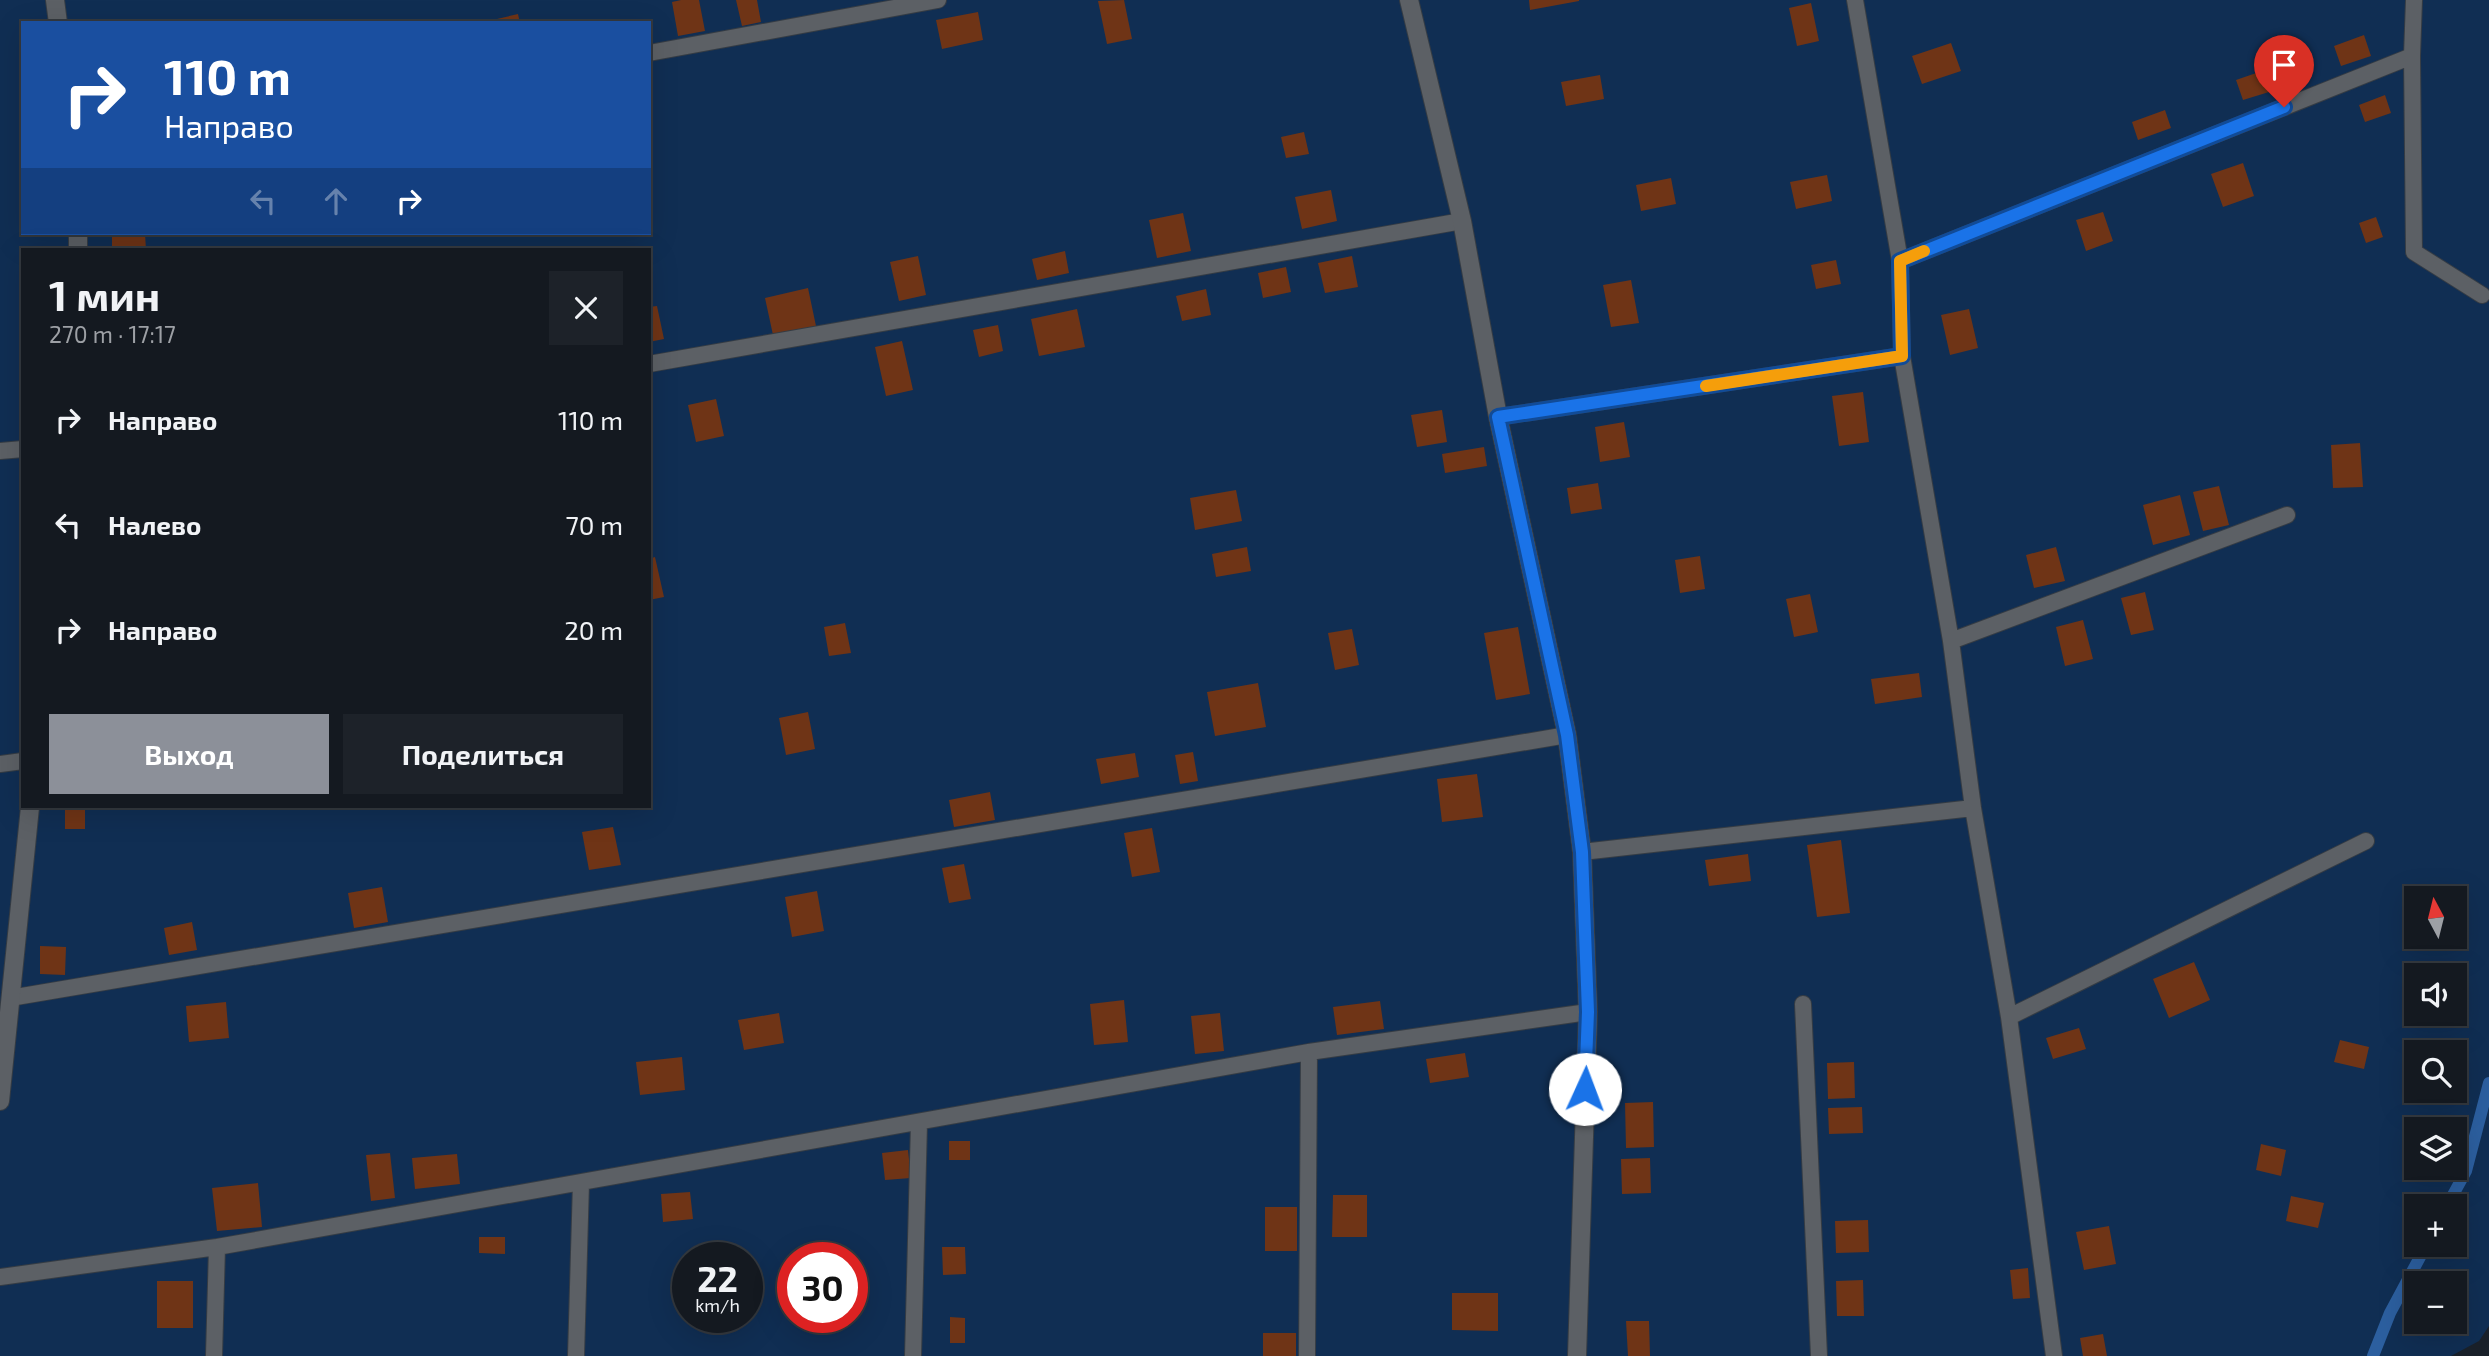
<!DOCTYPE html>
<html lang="ru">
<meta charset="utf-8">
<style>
:root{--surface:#141920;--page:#1d2229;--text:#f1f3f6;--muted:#9da0a5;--line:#33383e;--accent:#8c9099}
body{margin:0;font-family:"Exo 2",sans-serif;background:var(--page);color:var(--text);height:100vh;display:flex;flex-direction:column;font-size:26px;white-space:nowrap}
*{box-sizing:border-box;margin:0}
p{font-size:23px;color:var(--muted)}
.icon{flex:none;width:38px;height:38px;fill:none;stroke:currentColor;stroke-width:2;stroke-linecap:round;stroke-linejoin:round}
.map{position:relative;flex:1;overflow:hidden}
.details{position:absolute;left:21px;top:248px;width:630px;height:560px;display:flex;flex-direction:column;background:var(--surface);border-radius:0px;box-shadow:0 7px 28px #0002,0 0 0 2px var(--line)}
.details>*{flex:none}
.guide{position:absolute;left:21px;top:21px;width:630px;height:214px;border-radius:0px;box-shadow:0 7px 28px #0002,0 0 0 2px var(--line);background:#1a4fa0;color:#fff;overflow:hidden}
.needle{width:46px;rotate:353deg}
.buttons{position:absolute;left:2404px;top:886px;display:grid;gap:14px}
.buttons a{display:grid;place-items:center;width:63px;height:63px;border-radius:0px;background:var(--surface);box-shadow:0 7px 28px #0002,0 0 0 2px var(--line);font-size:35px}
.speed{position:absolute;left:672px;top:1242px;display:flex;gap:14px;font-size:35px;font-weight:700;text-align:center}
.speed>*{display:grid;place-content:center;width:91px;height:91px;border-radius:50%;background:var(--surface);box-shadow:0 7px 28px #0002,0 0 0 2px var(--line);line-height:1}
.speed small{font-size:18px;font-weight:400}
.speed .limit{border:10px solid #d22;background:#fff;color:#111}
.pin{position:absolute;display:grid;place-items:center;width:60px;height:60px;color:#fff;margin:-72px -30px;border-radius:50% 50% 50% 0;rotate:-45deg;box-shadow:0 0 7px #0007}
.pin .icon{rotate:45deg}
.me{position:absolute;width:77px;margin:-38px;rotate:2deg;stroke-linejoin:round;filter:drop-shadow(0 0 5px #0008)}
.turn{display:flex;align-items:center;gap:24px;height:147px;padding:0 28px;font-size:32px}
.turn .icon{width:91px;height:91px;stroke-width:2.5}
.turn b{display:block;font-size:49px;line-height:60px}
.lanes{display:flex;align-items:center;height:66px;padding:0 28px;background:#0003;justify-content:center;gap:35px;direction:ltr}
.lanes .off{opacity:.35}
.round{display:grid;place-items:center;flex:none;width:74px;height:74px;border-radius:0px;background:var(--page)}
.overview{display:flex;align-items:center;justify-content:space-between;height:119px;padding:0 28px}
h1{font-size:42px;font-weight:700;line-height:52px}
.primary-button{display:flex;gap:14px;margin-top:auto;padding:14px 28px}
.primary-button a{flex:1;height:80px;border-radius:0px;background:var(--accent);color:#fff;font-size:28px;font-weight:700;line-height:80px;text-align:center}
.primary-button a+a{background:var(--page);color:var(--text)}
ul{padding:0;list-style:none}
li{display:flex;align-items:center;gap:21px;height:105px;padding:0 28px}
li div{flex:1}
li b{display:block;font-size:26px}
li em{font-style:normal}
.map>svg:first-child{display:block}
.green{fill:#102e53;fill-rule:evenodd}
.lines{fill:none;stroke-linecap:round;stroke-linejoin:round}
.stream{stroke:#2c5f9f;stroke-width:12}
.building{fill:#6f3416}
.lane-casing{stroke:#353c44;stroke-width:18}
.street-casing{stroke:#353c44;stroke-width:20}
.lane{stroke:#5c6065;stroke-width:16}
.street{stroke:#5c6065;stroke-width:18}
.route-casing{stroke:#114b97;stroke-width:18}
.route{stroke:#1a73e8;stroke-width:12}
.slow{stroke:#f59e0b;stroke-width:12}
</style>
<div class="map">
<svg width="2489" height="1356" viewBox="0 0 2489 1356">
<rect width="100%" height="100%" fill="#1a212a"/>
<path class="green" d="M0 0H2489V1326L2479 1341 2451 1356H0ZM23 23H649V233H23ZM23 250H649V807H23ZM2417 898H2455V936H2417ZM2417 975H2455V1013H2417ZM2417 1052H2455V1090H2417ZM2417 1129H2455V1167H2417ZM2417 1206H2455V1244H2417ZM688 1258H747V1318H688ZM793 1258H852V1318H793ZM2417 1283H2455V1321H2417Z"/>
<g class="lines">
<path class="stream" d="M2447 1206 2466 1171 2489 1083
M2373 1356 2390 1313 2427 1244"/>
</g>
<path class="building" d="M681 0H699L705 31 678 36 672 2Z
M736 0H757L761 22 742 26Z
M1124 0 1132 39 1107 44 1098 1Z
M1529 0H1579V1L1530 10Z
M1811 3 1819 41 1797 46 1789 8Z
M978 12 983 40 942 49 936 20Z
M518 14 520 23H484V22Z
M2364 35 2371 56 2341 66 2334 46Z
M1951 43 1961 71 1922 84 1912 56Z
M2262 71 2269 92 2243 100 2236 80Z
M1600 75 1604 99 1566 106 1561 82Z
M2385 95 2391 113 2365 122 2359 105Z
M2165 110 2171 128 2138 140 2132 122Z
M1304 132 1309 154 1286 158 1281 137Z
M2243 163 2254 196 2223 207 2211 174Z
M1827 175 1832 201 1796 209 1790 182Z
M1671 178 1676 204 1641 211 1636 185Z
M1331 190 1337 221 1302 229 1295 197Z
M2103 212 2113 241 2086 251 2076 220Z
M1183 213 1191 251 1157 258 1149 220Z
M2376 217 2383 237 2366 243 2359 223Z
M112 233H145L146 250H112Z
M1065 251 1069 273 1037 280 1032 259Z
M918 256 926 295 899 301 890 262Z
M1352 256 1358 287 1325 293 1318 263Z
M1836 260 1841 284 1816 289 1811 265Z
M1286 267 1291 292 1263 298 1258 273Z
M1631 280 1639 323 1611 327 1603 285Z
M808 288 816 326 773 335 765 298Z
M1206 289 1211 315 1182 321 1176 296Z
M657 306 664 339 649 342V307Z
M1077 309 1085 347 1039 356 1031 319Z
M1969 309 1978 348 1950 355 1941 315Z
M998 325 1003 351 979 357 973 330Z
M902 341 913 390 886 396 875 347Z
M1863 392 1869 442 1839 446 1832 396Z
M716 399 724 436 696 442 688 405Z
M1442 410 1447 442 1417 447 1411 415Z
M1624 422 1630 457 1600 462 1595 427Z
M2360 443 2363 487 2333 488 2331 445Z
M1484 447 1487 466 1445 473 1442 454Z
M1598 483 1602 509 1571 514 1567 488Z
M2219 486 2229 525 2203 531 2193 492Z
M1236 490 1242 521 1195 530 1190 498Z
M2180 495 2190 535 2153 545 2143 505Z
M1247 547 1251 571 1216 577 1212 554Z
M2056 547 2065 581 2034 588 2026 555Z
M1700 556 1705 589 1680 593 1675 560Z
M655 557 664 597 649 600V559Z
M2145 592 2154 630 2131 635 2121 598Z
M1810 594 1818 632 1794 637 1786 599Z
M2083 620 2093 659 2065 666 2056 627Z
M845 623 851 653 829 656 824 627Z
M1518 627 1530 694 1496 700 1484 633Z
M1352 629 1359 665 1335 670 1328 633Z
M1919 673 1922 697 1875 704 1871 679Z
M1258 683 1266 727 1215 736 1207 692Z
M808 712 815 749 786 755 779 718Z
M1193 752 1198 781 1180 784 1175 755Z
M1135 753 1139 777 1101 784 1096 759Z
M1477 774 1483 817 1442 822 1437 779Z
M990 792 995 820 954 827 949 800Z
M65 807H85V829H65Z
M613 827 621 865 589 870 582 832Z
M1152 828 1160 872 1132 877 1124 833Z
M1841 840 1850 913 1817 917 1807 845Z
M1748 854 1751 881 1709 886 1705 860Z
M964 864 971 899 949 903 942 868Z
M382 887 388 922 354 928 348 893Z
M817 891 824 931 792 937 785 897Z
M192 922 197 950 169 955 164 928Z
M40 946 66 947 65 975 40 974Z
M2194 962 2210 1000 2169 1018 2153 979Z
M1124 1000 1128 1042 1094 1045 1090 1004Z
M1380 1001 1384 1029 1337 1035 1333 1007Z
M226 1002 229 1038 189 1042 186 1006Z
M779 1013 784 1043 744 1050 738 1020Z
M1220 1013 1224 1051 1195 1054 1191 1016Z
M2079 1028 2086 1049 2053 1059 2046 1038Z
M2340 1040 2369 1047 2364 1069 2334 1062Z
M1465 1053 1469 1077 1430 1083 1426 1059Z
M682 1057 685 1090 640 1095 636 1062Z
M1854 1062 1855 1098 1828 1099 1827 1063Z
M1653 1102 1654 1147 1626 1148 1625 1103Z
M1862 1107 1863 1133 1829 1134 1828 1108Z
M949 1141H970V1160H949Z
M2261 1144 2286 1150 2281 1176 2256 1170Z
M908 1150 911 1178 885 1180 882 1153Z
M390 1153 395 1198 371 1201 366 1155Z
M457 1154 460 1184 415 1189 412 1158Z
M1650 1158 1651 1193 1622 1194 1621 1159Z
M258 1183 262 1227 217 1231 212 1188Z
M690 1192 693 1219 663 1222 661 1194Z
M1333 1195H1367V1237H1332Z
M2291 1196 2324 1203 2318 1228 2286 1221Z
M1265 1207H1297V1251H1265Z
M1868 1220 1869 1252 1836 1253 1835 1221Z
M2109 1226 2116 1264 2084 1270 2076 1232Z
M479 1237H505V1254L479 1253Z
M942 1247H965L966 1274 943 1275Z
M2028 1268 2030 1298 2013 1299 2010 1270Z
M1863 1280 1864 1316H1837L1836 1281Z
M157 1281H193V1328H157Z
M1452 1293H1498V1331L1452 1330Z
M950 1317 965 1318V1343H950Z
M1626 1321H1649L1650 1356H1628Z
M1263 1333H1296V1356H1263Z
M2103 1334 2107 1356H2083L2080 1338Z"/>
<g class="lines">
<defs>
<path id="lane" d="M1855 0 1900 261 1902 356 1951 641 1973 808 2009 1017 2054 1356
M2414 0 2412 56 2414 252 2482 295
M649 53 938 0
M1900 261 2412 56
M649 364 1462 221
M1498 417 1902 356
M0 451 23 449
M1951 641 2287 515
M0 764 23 761
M1582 852 1973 808
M10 998 1567 735
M1803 1004 1819 1356
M2009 1017 2366 841
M0 1277 217 1247 1309 1052 1588 1012
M214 1356 217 1247
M576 1356 581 1183
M913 1356 919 1123
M1307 1356 1309 1052"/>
<path id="street" d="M55 0 58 23
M1409 0 1462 221 1498 417 1567 735 1582 852 1588 1012 1577 1356
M78 250V233
M0 1101 30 807"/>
</defs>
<use href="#lane" class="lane-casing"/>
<use href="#street" class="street-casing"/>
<use href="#lane" class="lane"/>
<use href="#street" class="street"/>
</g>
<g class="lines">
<defs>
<path id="route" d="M1585 1089 1588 1012 1582 852 1567 735 1498 417 1902 356 1900 261 2284 107"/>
</defs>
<use href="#route" class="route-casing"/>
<use href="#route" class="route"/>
<path class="slow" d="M1706 386 1902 356 1900 261 1924 251"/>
</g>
</svg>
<div class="buttons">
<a><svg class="needle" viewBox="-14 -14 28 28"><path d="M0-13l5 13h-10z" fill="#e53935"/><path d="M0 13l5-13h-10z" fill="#9da0a5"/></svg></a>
<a><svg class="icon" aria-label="sound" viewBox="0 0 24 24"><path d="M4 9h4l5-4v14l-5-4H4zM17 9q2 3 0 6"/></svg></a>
<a><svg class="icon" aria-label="search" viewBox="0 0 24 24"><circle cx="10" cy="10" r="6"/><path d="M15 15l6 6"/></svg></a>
<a><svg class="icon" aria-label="layers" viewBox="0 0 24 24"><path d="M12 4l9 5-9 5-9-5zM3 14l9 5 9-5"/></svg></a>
<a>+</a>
<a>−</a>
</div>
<div class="speed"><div>22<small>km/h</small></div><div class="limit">30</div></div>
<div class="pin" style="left:2284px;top:107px;background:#d93025"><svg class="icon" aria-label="arrive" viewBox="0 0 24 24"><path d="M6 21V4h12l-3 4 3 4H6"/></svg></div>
<svg class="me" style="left:1585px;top:1089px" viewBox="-20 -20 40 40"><circle r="19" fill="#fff"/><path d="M0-13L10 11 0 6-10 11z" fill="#1a73e8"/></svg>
<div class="guide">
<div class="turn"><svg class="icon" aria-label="right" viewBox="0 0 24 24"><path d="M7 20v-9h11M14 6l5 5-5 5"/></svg><div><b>110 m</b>Направо</div></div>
<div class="lanes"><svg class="icon off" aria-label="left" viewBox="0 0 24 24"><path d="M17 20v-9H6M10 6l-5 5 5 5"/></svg><svg class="icon off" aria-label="ahead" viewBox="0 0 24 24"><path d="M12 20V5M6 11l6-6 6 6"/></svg><svg class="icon" aria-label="right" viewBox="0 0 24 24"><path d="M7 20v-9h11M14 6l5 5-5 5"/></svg></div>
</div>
<section class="details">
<div class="overview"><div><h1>1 мин</h1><p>270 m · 17:17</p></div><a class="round"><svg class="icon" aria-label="close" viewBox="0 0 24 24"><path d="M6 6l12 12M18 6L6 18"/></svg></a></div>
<ul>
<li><svg class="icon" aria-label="right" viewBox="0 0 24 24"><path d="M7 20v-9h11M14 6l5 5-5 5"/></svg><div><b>Направо</b></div><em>110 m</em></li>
<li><svg class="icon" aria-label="left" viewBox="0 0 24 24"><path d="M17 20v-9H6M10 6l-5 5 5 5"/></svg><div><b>Налево</b></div><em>70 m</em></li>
<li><svg class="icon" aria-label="right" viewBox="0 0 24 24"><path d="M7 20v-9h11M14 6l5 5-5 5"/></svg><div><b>Направо</b></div><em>20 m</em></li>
</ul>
<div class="primary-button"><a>Выход</a><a>Поделиться</a></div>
</section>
</div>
